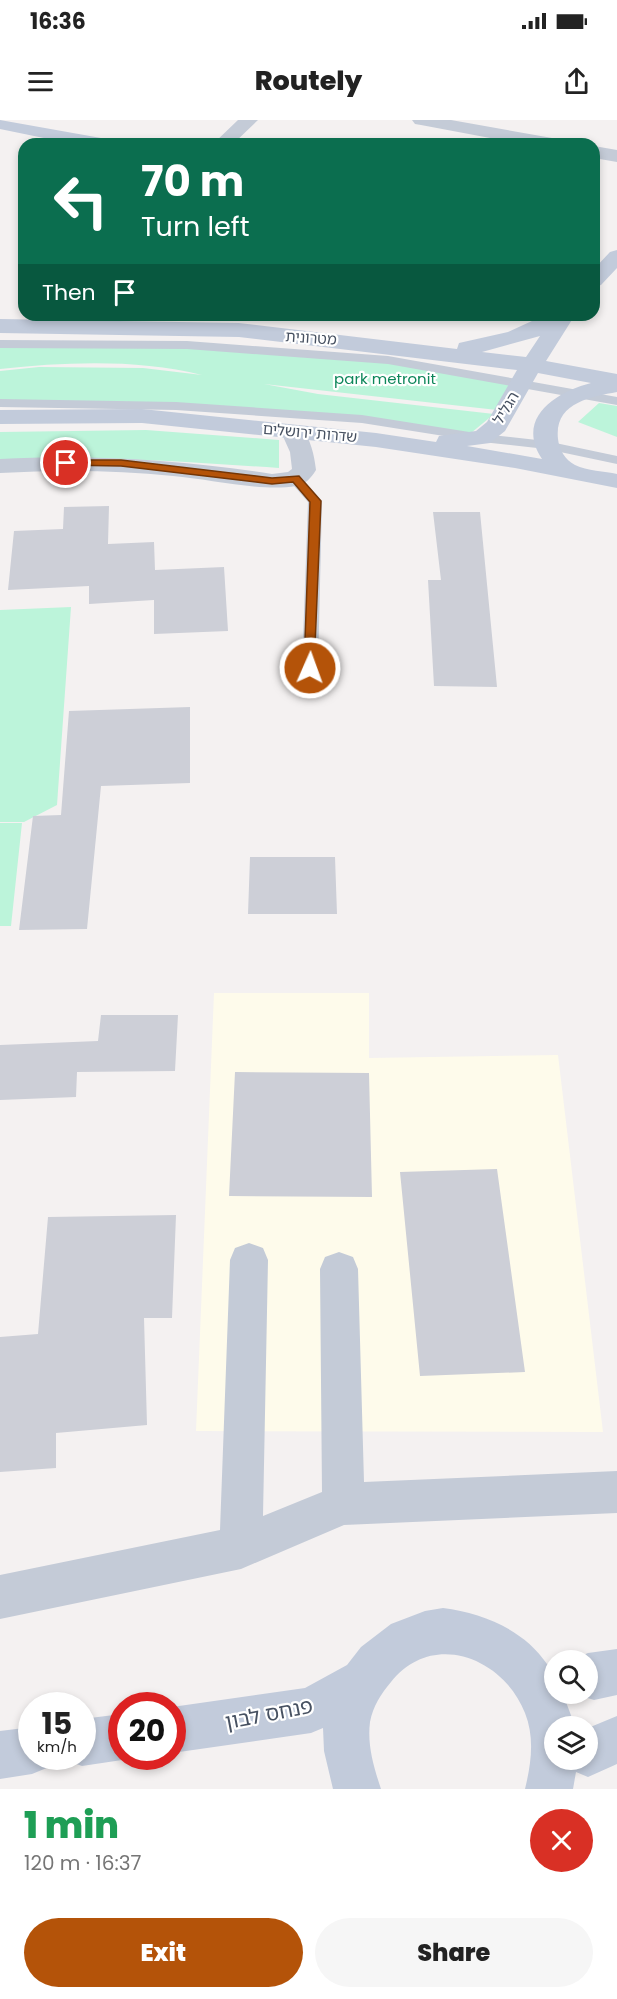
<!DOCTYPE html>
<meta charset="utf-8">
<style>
:root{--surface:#fff;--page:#f6f6f6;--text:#222;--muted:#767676;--accent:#b45309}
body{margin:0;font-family:Poppins,"Noto Sans Hebrew",sans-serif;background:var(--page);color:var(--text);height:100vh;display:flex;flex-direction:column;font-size:22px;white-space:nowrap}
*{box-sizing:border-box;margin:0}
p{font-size:20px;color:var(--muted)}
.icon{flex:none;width:33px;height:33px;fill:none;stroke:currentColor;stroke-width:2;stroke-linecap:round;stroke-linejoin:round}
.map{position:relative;height:1669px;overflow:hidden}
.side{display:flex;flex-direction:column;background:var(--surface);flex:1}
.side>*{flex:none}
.banner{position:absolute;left:18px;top:18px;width:582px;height:183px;border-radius:18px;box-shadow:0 3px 9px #0003;background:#0b6e4f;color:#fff;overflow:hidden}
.fabs{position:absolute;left:544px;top:1530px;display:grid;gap:12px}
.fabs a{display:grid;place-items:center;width:54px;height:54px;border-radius:50%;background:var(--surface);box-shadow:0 3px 9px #0003;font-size:30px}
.speed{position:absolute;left:18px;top:1572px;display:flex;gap:12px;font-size:30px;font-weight:700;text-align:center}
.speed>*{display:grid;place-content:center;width:78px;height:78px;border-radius:50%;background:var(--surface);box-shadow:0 3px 9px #0003;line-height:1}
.speed small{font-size:15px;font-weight:400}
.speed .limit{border:9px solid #d22;background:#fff;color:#111}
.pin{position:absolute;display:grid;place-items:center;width:51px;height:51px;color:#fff;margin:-26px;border:3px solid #fff;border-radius:50%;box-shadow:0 2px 6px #0007}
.me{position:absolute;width:66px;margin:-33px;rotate:2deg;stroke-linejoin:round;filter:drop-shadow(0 0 4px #0008)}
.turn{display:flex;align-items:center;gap:21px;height:126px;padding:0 24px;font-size:27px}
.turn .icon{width:78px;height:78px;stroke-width:2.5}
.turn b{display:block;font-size:42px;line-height:51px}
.then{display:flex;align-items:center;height:57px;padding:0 24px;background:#0003;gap:12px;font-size:22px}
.round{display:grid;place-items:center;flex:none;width:63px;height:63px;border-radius:32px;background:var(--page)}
.headline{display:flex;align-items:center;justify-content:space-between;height:102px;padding:0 24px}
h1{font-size:36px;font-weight:800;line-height:45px;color:#1e9e55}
.button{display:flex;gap:12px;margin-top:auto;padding:12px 24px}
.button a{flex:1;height:69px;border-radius:36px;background:var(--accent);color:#fff;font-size:24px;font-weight:800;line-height:69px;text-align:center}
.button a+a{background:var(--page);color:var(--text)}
.status{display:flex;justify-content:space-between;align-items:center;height:42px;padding:0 30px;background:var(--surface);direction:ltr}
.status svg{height:16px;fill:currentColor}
header{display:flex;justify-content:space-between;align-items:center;height:78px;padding:0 24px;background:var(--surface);font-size:27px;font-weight:800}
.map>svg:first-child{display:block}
.commercial{fill:#fefbeb}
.green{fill:#bcf4da}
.building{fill:#cdcfd7}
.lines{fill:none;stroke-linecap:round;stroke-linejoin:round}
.lane{fill:#c4cbd7;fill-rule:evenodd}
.street{fill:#c4cbd7;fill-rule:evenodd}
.secondary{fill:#c2cbdb;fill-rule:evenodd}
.route{fill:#b45309;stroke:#753606;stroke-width:1.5}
.labels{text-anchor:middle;stroke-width:4.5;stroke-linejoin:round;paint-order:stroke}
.far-street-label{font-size:15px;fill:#475161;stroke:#fff}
.far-park-label{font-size:15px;fill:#0d865a;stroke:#fff}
.near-street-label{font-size:21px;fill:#475161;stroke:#fff}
</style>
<div class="status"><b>16:36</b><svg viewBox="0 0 49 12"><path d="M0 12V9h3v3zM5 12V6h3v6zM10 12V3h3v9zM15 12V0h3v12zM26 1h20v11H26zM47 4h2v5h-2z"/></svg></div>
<header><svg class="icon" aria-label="menu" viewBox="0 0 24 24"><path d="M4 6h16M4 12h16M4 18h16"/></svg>Routely<svg class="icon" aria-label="share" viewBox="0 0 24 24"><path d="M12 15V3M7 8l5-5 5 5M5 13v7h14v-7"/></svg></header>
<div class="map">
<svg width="617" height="1669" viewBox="0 0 617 1669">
<rect width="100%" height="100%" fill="#f4f1f1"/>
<path class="commercial" d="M214 873H369V938L558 935 603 1312 196 1311Z"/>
<path class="green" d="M0 224 187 225 388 240 511 264 497 290 264 264 318 274 494 294 471 313 362 299 176 286 0 283V251L39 247 143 248 202 255C138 239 66 242 0 249Z
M599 283 617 286V317L578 302Z
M146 310 279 320V348C186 342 93 334 0 340V312Z
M71 487 57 685 24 702H0V490Z
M0 703H22L11 806H0Z"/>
<path class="building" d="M109 386 108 424 154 422 155 450 224 447 228 511 154 514V480L89 484V466L8 470 14 411 63 409 64 387Z
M433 392H480L497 567 434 566 428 460H441Z
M190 587V663L101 666 87 809 19 810 33 696 61 695 69 591Z
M250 737H335L337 794H248Z
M101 895H178L175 951 77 952 76 977 0 980V925L98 921Z
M235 952 369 953 372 1077 229 1076Z
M497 1049 525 1252 420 1256 400 1052Z
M176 1095 172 1198H144L147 1305 56 1313V1348L0 1352V1217L38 1214 48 1097Z"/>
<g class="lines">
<path class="lane" d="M0 220 187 221 388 236 617 277V285L388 244 187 229 0 228Z
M0 279 176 282 362 295 482 314 546 321 617 336V344L546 329 482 322 362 303 176 290 0 287Z
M295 355 300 356 322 381 318 548 310 553 302 548 308 382 288 359Z"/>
<path class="street" d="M238 0H258L233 24H213Z
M412 0H451L552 18 559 20 561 24H522L421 5 415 4Z
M594 26 617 30V42L594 38Z
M293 305 301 307C311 320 314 334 316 350 311 358 305 365 296 366 262 372 209 359 173 356 116 350 58 350 0 353V339C92 334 181 340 272 354L288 352 292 349 290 332 281 312 285 307Z
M249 1123 263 1128 268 1140 263 1396 322 1372 320 1149 325 1137 339 1132 353 1137 358 1149 364 1362 617 1351V1393L344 1405 241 1449 0 1499V1455L220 1410 230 1140 235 1128Z"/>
<path class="secondary" d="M0 0 101 18 108 20 110 24H73L0 9Z
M617 130V148L601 165 594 167V149L610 132Z
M545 195H575L546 241 617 254V272C590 277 554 283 558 319 559 329 565 340 575 345 587 351 605 351 617 354V368L515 348 376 327 142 303 0 304V290L142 289 376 313 436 322 439 316 476 311 487 302 517 250 239 217 0 213V199L239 203 457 229 459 223 508 212ZM540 216 526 237 482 232ZM538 253 591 263C556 272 515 298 542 339L467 326 490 323 505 311Z
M443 1488C483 1493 524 1510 547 1544 549 1547 553 1551 555 1555 556 1560 555 1568 555 1574H563L575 1606H555V1640H588V1608L617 1596V1644L588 1657 576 1652 573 1669H525C531 1644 535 1618 525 1593 503 1537 432 1510 391 1562 381 1574 373 1586 370 1602 367 1625 374 1648 381 1669H333L324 1631 323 1608 311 1613 172 1633V1587L305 1568 347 1545 361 1527 391 1504 425 1491Z
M617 1529V1575L594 1580 575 1574H588V1540H572L588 1533Z
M122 1594V1636H131L122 1640 82 1646 65 1640 64 1636H82V1599Z
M32 1607V1636H53L49 1647 32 1654 0 1659V1611Z"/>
</g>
<path class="route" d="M66 340H121L272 358 299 356 321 381 314 550 310 551 304 548 310 382 293 362 272 364 121 346 63 345 61 343Z"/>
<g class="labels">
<g class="far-street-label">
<text transform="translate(311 218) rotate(4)" y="5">מטרונית</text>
<text transform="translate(506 288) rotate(-59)" y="5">הגליל</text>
<text transform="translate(310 313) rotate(5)" y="5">שדרות ירושלים</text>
</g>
<g class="far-park-label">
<text x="385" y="264">park metronit</text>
</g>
<g class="near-street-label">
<text transform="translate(269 1594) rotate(-11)" y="7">פנחס לבון</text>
</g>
</g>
</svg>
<div class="fabs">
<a><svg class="icon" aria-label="search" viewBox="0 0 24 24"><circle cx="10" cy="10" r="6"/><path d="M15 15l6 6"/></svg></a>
<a><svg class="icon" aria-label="layers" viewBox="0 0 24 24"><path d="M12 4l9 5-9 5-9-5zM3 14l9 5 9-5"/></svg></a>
</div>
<div class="speed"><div>15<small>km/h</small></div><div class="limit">20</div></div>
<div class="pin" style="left:66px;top:343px;background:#d93025"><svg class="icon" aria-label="arrive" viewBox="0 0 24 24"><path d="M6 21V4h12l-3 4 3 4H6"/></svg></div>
<svg class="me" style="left:310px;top:548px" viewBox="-20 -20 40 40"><circle r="17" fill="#b45309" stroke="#fff" stroke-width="3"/><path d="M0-11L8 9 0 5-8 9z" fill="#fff"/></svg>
<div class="banner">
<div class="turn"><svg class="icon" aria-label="left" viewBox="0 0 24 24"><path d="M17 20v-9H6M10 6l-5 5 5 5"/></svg><div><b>70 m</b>Turn left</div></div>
<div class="then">Then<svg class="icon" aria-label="arrive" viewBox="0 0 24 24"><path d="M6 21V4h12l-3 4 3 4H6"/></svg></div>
</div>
</div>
<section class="side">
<div class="headline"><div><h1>1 min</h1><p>120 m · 16:37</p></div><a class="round" style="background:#d93025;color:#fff"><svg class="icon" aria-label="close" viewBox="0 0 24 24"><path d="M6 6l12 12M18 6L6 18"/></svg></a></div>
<div class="button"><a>Exit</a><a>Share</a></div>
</section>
